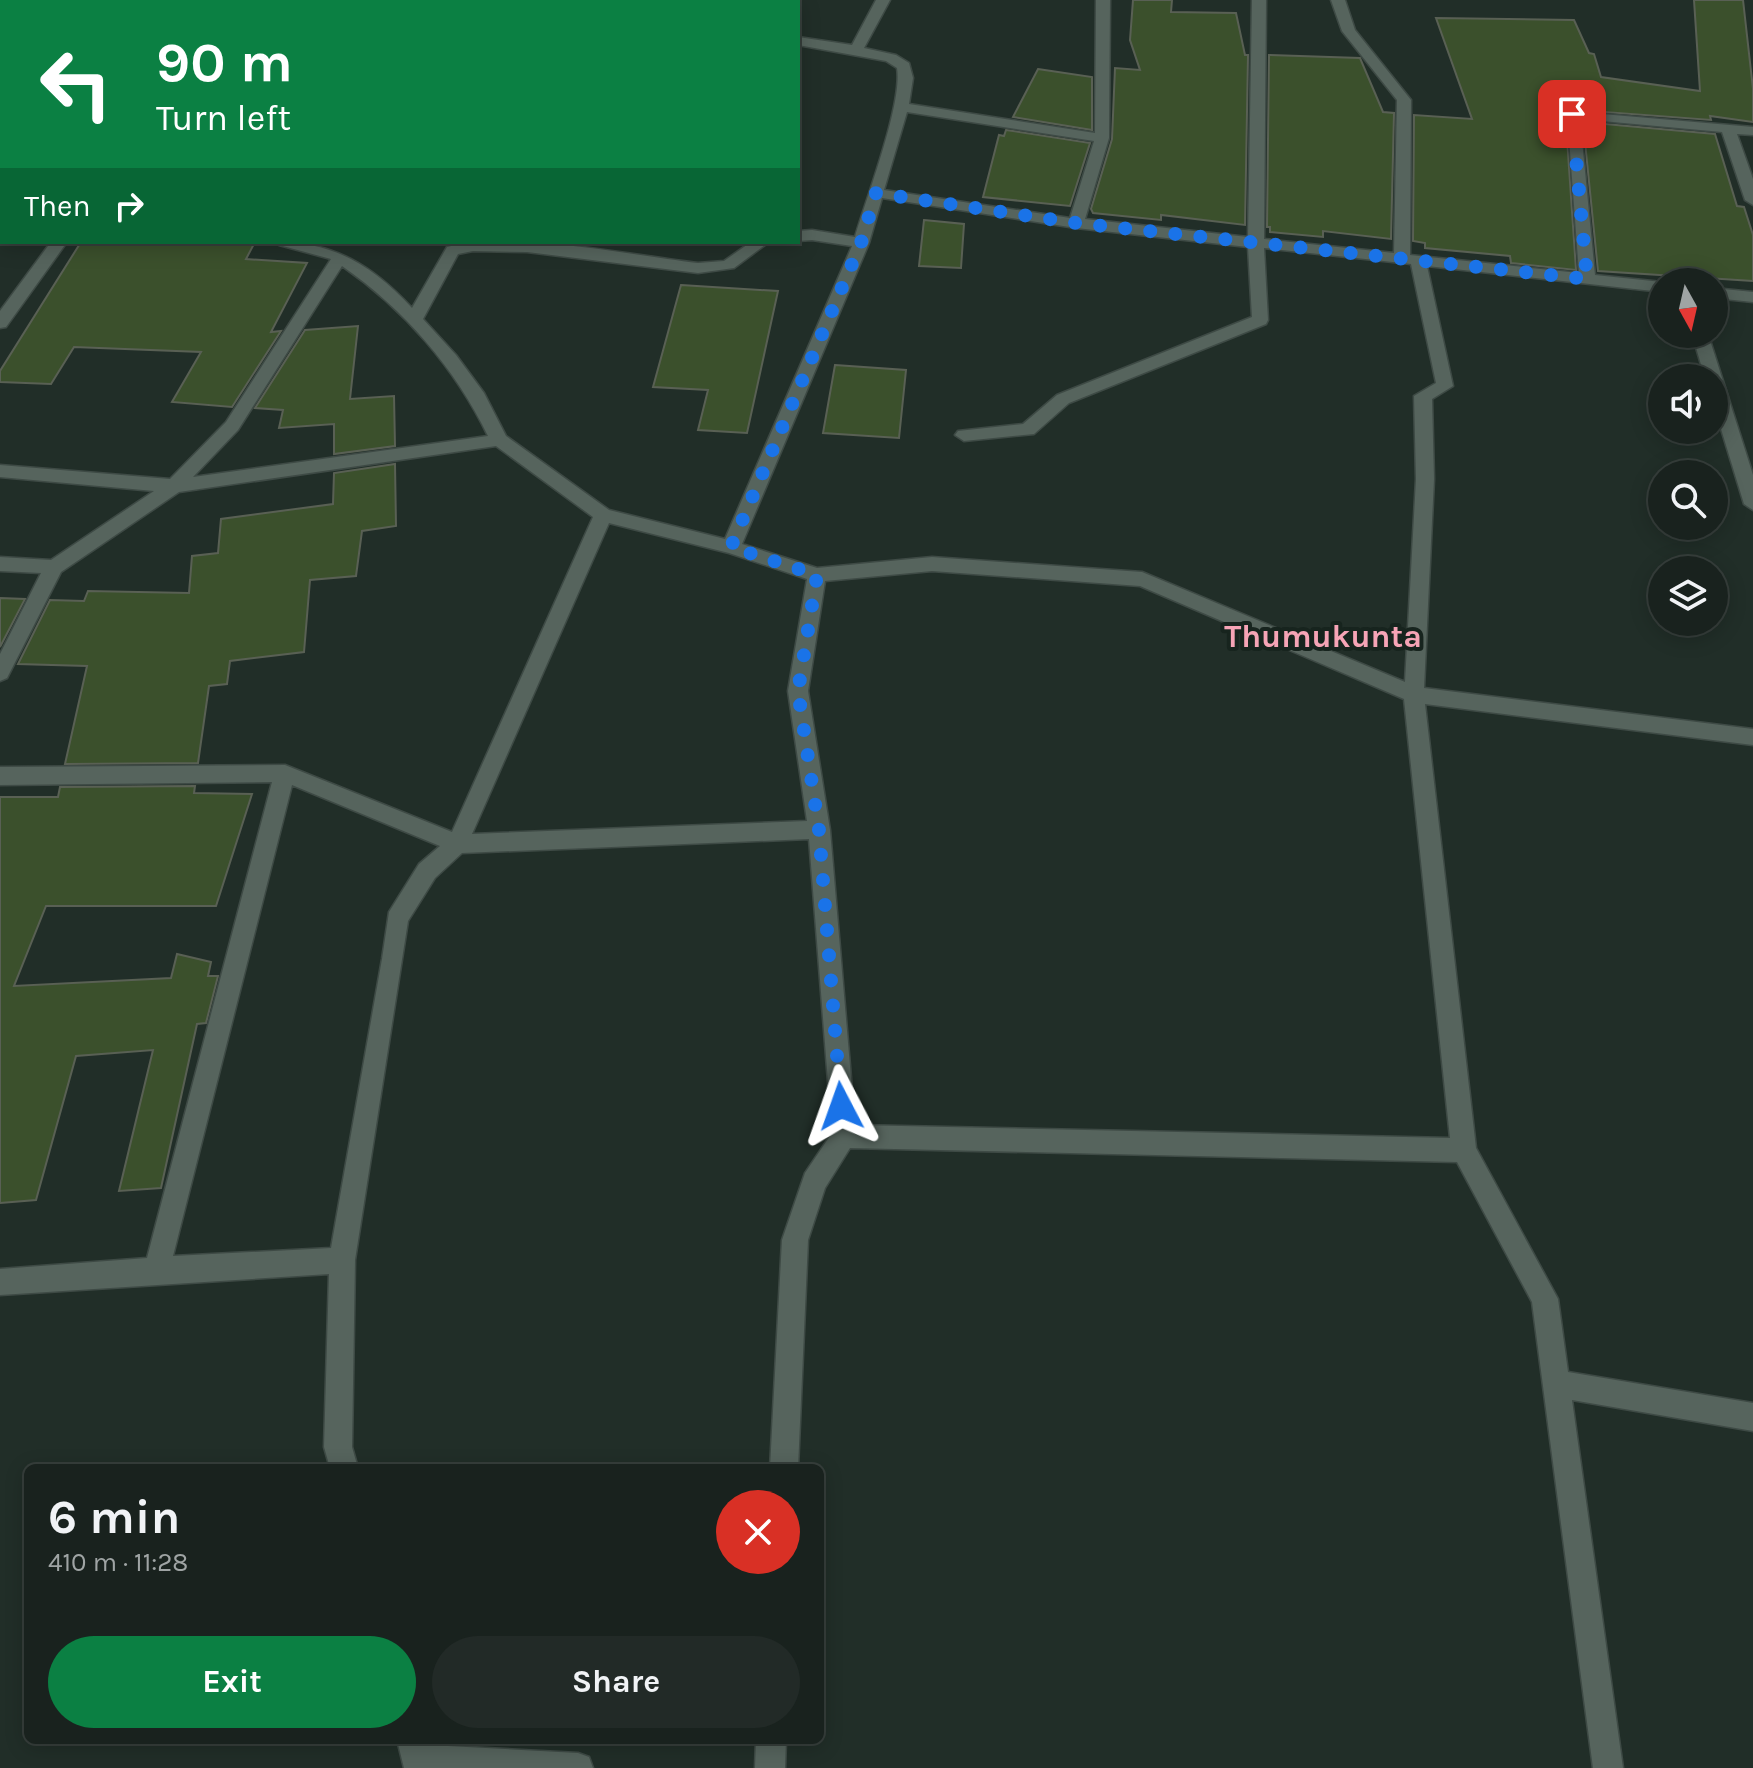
<!DOCTYPE html>
<meta charset="utf-8">
<style>
:root{--surface:#19221e;--page:#222a27;--text:#f1f3f6;--muted:#9fa4a4;--line:#373f3c;--accent:#0b8043}
body{margin:0;font-family:Karla,sans-serif;background:var(--page);color:var(--text);height:100vh;display:flex;flex-direction:column;font-size:30px;white-space:nowrap}
*{box-sizing:border-box;margin:0}
p{font-size:26px;color:var(--muted)}
.icon{flex:none;width:44px;height:44px;fill:none;stroke:currentColor;stroke-width:2;stroke-linecap:round;stroke-linejoin:round}
.map{position:relative;flex:1;overflow:hidden}
.drawer{position:absolute;left:24px;top:1464px;width:800px;height:280px;display:flex;flex-direction:column;background:var(--surface);border-radius:12px;box-shadow:0 4px 20px #0003,0 0 0 2px var(--line)}
.drawer>*{flex:none}
.banner{position:absolute;left:0px;top:0px;width:800px;height:244px;box-shadow:0 4px 20px #0003,0 0 0 2px var(--line);background:#0b8043;color:#fff;overflow:hidden}
.needle{width:52px;rotate:172deg}
.fabs{position:absolute;left:1648px;top:268px;display:grid;gap:16px}
.fabs a{display:grid;place-items:center;width:80px;height:80px;border-radius:50%;background:var(--surface);box-shadow:0 4px 20px #0003,0 0 0 2px var(--line);font-size:40px}
.pin{position:absolute;display:grid;place-items:center;width:68px;height:68px;color:#fff;margin:-34px;border-radius:16px;box-shadow:0 4px 12px #0006}
.me{position:absolute;width:88px;margin:-44px;rotate:356deg;stroke-linejoin:round;filter:drop-shadow(0 0 6px #0008)}
.turn{display:flex;align-items:center;gap:28px;height:168px;padding:0 24px;font-size:36px}
.turn .icon{width:104px;height:104px;stroke-width:2.5}
.turn b{display:block;font-size:56px;line-height:68px}
.then{display:flex;align-items:center;height:76px;padding:0 24px;background:#0003;gap:16px;font-size:30px}
.round{display:grid;place-items:center;flex:none;width:84px;height:84px;border-radius:42px;background:var(--page)}
.headline{display:flex;align-items:center;justify-content:space-between;height:136px;padding:0 24px}
h1{font-size:48px;font-weight:700;line-height:60px}
.action{display:flex;gap:16px;margin-top:auto;padding:16px 24px}
.action a{flex:1;height:92px;border-radius:48px;background:var(--accent);color:#fff;font-size:32px;font-weight:700;line-height:92px;text-align:center}
.action a+a{background:var(--page);color:var(--text)}
.map>svg:first-child{display:block}
.building{fill:#3b502c;stroke:#596054;stroke-width:2}
.lines{fill:none;stroke-linecap:round;stroke-linejoin:round}
.minor-casing{stroke:#3e4a45;stroke-width:3}
.minor{fill:#56645d;fill-rule:evenodd}
.route{stroke:#1a73e8;stroke-width:14;stroke-dasharray:0 25.2}
.labels{text-anchor:middle;stroke-width:8;stroke-linejoin:round;paint-order:stroke}
.quarter-label{font-size:32px;font-weight:bold;fill:#f6a4b6;stroke:#17241e}
</style>
<div class="map">
<svg width="1753" height="1768" viewBox="0 0 1753 1768">
<rect width="100%" height="100%" fill="#212e28"/>
<path class="building" d="M1133 0H1172L1171 12 1236 13 1245 55H1248L1245 225 1161 215V220L1093 213 1091 209 1112 139 1115 68 1140 70 1130 40Z
M1694 0H1743L1753 89V122L1710 116 1711 120 1565 109 1576 270 1511 263 1510 256 1425 248V243L1413 241 1414 115 1472 119 1436 18 1574 20 1589 53 1594 54 1601 77 1700 91Z
M1269 55 1360 58 1383 112 1394 113 1391 239 1323 231V237L1270 232V227H1267Z
M1038 69 1092 77V130L1013 117Z
M1583 122 1715 134 1737 206 1744 207 1753 235V281L1598 271Z
M1006 130 1090 143 1070 206 983 197 999 135 1004 136Z
M924 220 964 224 961 268 919 266Z
M81 242H255L246 259 307 263 271 332 281 331 232 407 172 402 201 352 74 347 51 384 0 382V371Z
M681 285 778 291 747 433 698 430 708 390 653 387Z
M358 326 350 399 394 396 395 446 334 454V424L279 428 283 410 255 408 305 330Z
M835 365 906 370 899 438 823 433Z
M395 464 396 526 362 531 356 576 310 580 304 652 230 661 227 684 209 686 198 763 65 764 87 666 18 664 50 600 84 601 88 591 189 593 192 556 218 553 221 519 333 504 334 473Z
M0 598 25 599 0 647Z
M195 786 194 793 252 794 216 906H46L14 986 171 978 177 954 211 962 208 976H218L206 1023 197 1024 161 1188 119 1191 153 1050 76 1056 36 1200 0 1203V797H58L60 787Z"/>
<g class="lines">
<defs>
<path id="minor" d="M391 0H405L389 2Z
M544 0H567L569 2H546Z
M689 0H703L687 2Z
M876 0H890L864 48 896 55 909 63 913 78 909 104 1095 133 1096 0H1110L1109 138 1085 219 1248 237 1252 0H1266L1264 239 1394 253 1397 100 1342 31 1331 0H1345L1355 30 1411 100 1410 255 1579 273 1567 111 1753 127V135L1737 134 1753 179V205L1745 200 1722 132 1580 119 1595 275 1662 282V292L1427 266 1453 386 1432 399 1434 479 1424 688 1753 729V745L1425 704 1476 1148 1558 1299 1568 1372 1753 1403V1431L1572 1400 1623 1768H1593L1532 1302 1457 1162 850 1148 825 1188 808 1240 798 1468H770L782 1240 805 1173 832 1133 809 839 462 853 435 878 408 921 355 1260 352 1447 358 1468H330L324 1447 329 1274 0 1295V1269L147 1258 272 782 0 785V767L285 765 452 832 593 517 496 446 179 492 61 572 7 678 0 681V654L41 573 0 571V557L51 560 154 491 0 477V465L170 479 226 422 331 259 279 245 276 242C335 242 373 266 412 308L447 247C514 230 628 255 698 263L724 261 751 242H769L734 268 698 273 527 252 473 251 458 254 423 319 456 355 484 393 506 436 609 510 725 539 852 246 812 240 798 241V231L812 230 855 237C866 199 903 103 897 68L886 61 798 45V37L852 45ZM907 112 1094 141 1070 218 884 190ZM882 198 1076 228 1248 247 1252 317 1057 395 1023 424 958 431 955 435 964 441 1034 434 1069 403 1266 324 1268 320 1264 248 1411 264 1436 383 1414 396 1416 479 1405 682 1142 572 932 557 817 568 742 544 869 243ZM342 266C404 309 455 368 488 436L193 477 238 430ZM609 523 729 553 807 579 788 691 807 821 472 834ZM932 571 1140 586 1404 699 1450 1138 855 1125 830 830 808 691 825 581ZM292 785 440 846 419 864 389 912 382 959 331 1248 173 1256Z
M0 98H2L0 109Z
M0 191H2V201H0Z
M51 242H67L6 327 0 328V311Z
M1714 288 1753 292V302L1714 298Z
M1692 334H1708L1753 475V510L1744 504 1714 406V378H1705Z
M397 1740H427L429 1745 578 1753 589 1757 593 1768H404Z
M756 1740H786L785 1768H755Z"/>
</defs>
<use href="#minor" class="minor-casing"/>
<use href="#minor" class="minor"/>
</g>
<g class="lines">
<path class="route" d="M841 1106 819 830 798 691 817 575 731 547 861 243 876 193 1076 223 1587 279 1572 114"/>
</g>
<g class="labels">
<g class="quarter-label">
<text x="1323" y="647">Thumukunta</text>
</g>
</g>
</svg>
<div class="fabs">
<a><svg class="needle" viewBox="-14 -14 28 28"><path d="M0-13l5 13h-10z" fill="#e53935"/><path d="M0 13l5-13h-10z" fill="#9fa4a4"/></svg></a>
<a><svg class="icon" aria-label="sound" viewBox="0 0 24 24"><path d="M4 9h4l5-4v14l-5-4H4zM17 9q2 3 0 6"/></svg></a>
<a><svg class="icon" aria-label="search" viewBox="0 0 24 24"><circle cx="10" cy="10" r="6"/><path d="M15 15l6 6"/></svg></a>
<a><svg class="icon" aria-label="layers" viewBox="0 0 24 24"><path d="M12 4l9 5-9 5-9-5zM3 14l9 5 9-5"/></svg></a>
</div>
<div class="pin" style="left:1572px;top:114px;background:#d93025"><svg class="icon" aria-label="arrive" viewBox="0 0 24 24"><path d="M6 21V4h12l-3 4 3 4H6"/></svg></div>
<svg class="me" style="left:841px;top:1106px" viewBox="-20 -20 40 40"><path d="M0-17L14 15 0 8-14 15z" fill="#1a73e8" stroke="#fff" stroke-width="4"/></svg>
<div class="banner">
<div class="turn"><svg class="icon" aria-label="left" viewBox="0 0 24 24"><path d="M17 20v-9H6M10 6l-5 5 5 5"/></svg><div><b>90 m</b>Turn left</div></div>
<div class="then">Then<svg class="icon" aria-label="right" viewBox="0 0 24 24"><path d="M7 20v-9h11M14 6l5 5-5 5"/></svg></div>
</div>
<section class="drawer">
<div class="headline"><div><h1>6 min</h1><p>410 m · 11:28</p></div><a class="round" style="background:#d93025;color:#fff"><svg class="icon" aria-label="close" viewBox="0 0 24 24"><path d="M6 6l12 12M18 6L6 18"/></svg></a></div>
<div class="action"><a>Exit</a><a>Share</a></div>
</section>
</div>
